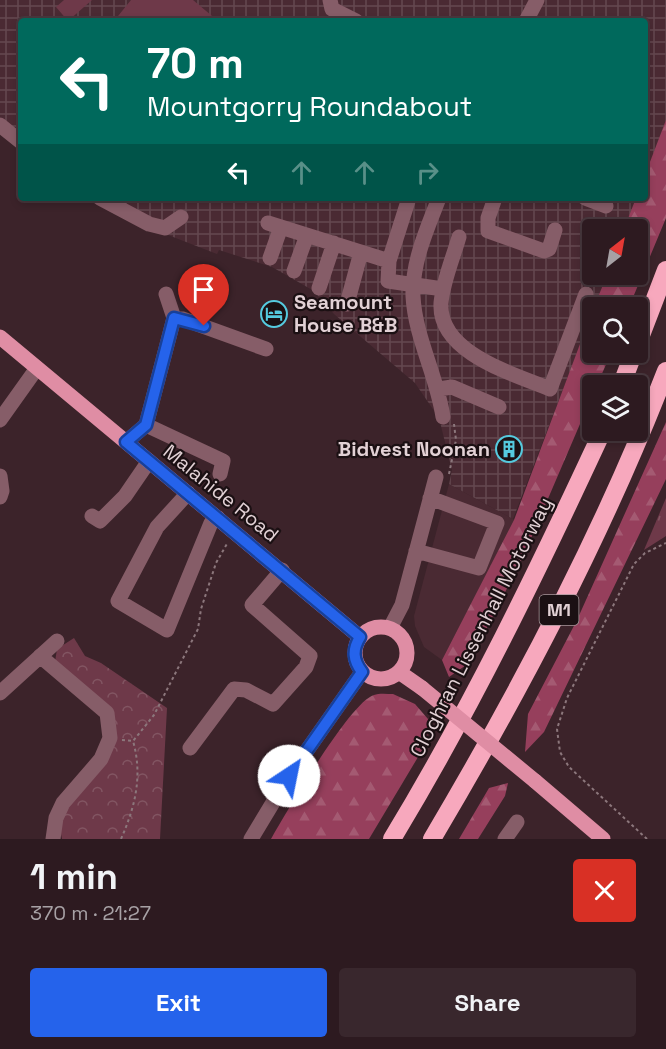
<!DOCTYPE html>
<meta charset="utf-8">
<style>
:root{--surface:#2d1a20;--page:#39272d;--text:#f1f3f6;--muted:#a7a1a5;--line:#48383e;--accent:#2563eb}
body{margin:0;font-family:"Space Grotesk",sans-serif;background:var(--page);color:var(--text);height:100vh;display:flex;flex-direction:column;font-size:22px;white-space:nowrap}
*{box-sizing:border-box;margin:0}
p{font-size:20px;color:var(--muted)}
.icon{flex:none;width:33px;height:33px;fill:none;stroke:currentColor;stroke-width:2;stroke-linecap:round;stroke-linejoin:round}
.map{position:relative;height:839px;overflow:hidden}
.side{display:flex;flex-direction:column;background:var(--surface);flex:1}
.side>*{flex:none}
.hud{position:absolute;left:18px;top:18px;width:630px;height:183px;border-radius:6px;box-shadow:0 3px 9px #0003,0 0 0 2px var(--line);background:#00695c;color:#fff;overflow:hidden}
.needle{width:39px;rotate:31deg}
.fabs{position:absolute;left:582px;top:219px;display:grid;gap:12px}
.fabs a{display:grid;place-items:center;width:66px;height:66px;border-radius:6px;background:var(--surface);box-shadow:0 3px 9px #0003,0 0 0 2px var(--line);font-size:30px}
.pin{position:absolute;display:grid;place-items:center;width:51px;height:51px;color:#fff;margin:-62px -26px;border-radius:50% 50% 50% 0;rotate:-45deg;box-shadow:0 0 6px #0007}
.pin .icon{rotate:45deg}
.me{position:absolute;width:66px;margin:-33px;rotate:34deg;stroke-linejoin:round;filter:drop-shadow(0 0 4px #0008)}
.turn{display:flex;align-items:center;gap:21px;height:126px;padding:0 30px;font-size:27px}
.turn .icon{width:78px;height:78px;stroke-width:2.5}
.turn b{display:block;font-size:42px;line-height:51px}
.lanes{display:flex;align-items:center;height:57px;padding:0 30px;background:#0003;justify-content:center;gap:30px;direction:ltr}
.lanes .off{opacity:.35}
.round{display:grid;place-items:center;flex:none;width:63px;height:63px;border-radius:6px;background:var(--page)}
.head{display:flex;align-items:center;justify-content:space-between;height:102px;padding:0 30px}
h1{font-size:36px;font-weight:800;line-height:45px}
.cta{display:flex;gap:12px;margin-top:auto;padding:12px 30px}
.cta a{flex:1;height:69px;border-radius:6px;background:var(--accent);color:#fff;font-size:24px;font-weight:800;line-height:69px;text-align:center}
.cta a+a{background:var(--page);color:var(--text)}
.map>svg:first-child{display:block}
.built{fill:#4a2a33}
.industrial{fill:url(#industrial-grid)}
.grass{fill:url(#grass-tufts)}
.forest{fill:url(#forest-firs)}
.park{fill:url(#park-crowns)}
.garden{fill:#6e3949}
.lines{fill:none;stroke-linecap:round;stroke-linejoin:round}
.path{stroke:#8c777c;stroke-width:2;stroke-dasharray:3 3;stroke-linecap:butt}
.minor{stroke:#865d68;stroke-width:15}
.major{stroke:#df8da4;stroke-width:15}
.highway{stroke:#f7a8bd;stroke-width:18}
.major-bridge{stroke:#df8da4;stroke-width:15}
.route-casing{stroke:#184099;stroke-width:15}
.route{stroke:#2563eb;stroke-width:10}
.labels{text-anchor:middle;stroke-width:4.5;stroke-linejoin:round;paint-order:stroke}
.shield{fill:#1b1013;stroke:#a6979b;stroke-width:1.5}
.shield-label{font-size:18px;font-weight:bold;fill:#e2d1d5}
.poi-label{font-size:20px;font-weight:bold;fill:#e2d1d5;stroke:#1b1013;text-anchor:start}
.street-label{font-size:20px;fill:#e2d1d5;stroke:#1b1013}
</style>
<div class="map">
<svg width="666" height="839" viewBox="0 0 666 839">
<defs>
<pattern id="industrial-grid" width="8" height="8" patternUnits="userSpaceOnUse" patternTransform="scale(1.5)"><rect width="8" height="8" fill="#4a2a33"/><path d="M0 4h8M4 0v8" fill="none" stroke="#644850"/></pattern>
<pattern id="grass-tufts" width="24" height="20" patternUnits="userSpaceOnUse" patternTransform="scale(1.5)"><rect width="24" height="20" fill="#6e3949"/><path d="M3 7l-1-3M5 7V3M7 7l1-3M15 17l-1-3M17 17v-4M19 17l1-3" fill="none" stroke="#825562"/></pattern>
<pattern id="forest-firs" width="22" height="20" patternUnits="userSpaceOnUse" patternTransform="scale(1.5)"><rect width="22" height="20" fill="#963f5c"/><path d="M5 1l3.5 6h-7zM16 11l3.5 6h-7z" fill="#a45a72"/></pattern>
<pattern id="park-crowns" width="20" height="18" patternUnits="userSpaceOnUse" patternTransform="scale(1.5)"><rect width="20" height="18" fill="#6e3949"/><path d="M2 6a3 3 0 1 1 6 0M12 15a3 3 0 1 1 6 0" fill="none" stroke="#825562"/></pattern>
</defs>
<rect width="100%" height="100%" fill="#3c232a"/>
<path class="built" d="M449 484 515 520 442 660 424 647 415 626 414 616Z"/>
<path class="industrial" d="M0 0H666V121L645 176V21H21V134L0 117Z
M107 198H637L624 229 592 230V274L607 275 513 519 449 484 452 470 439 418 415 383 334 314 314 291 272 267 219 250 217 254 150 228Z"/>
<path class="grass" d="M666 498V536L644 550Z"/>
<path class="forest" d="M666 120V218L629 307H594L607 275 638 274V230L624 229 636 198H645V175Z
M592 312V352L611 353 597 385 592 386V396L523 557 469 663 449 677 442 660 514 520Z
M666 422V479L544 732 525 752 528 714 577 620Z
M393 694 415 704 428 719 427 742 369 839H271C286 813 350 702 374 695 379 693 387 694 393 694Z
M508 783 505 796 478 839H459L489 788Z"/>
<path class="park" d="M74 638 85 656 101 663 167 708 160 839H62C52 802 110 773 117 735L55 662 57 649Z"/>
<path class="garden" d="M64 0H92L68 21 56 7Z
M131 0H193L218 21H114Z"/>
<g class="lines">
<path class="path" d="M449 474 456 440 454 424
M122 740 133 741 154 715 198 629 201 609 216 563 228 542
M121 839C135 807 143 776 133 741
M647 839 569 767 560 752 557 729 567 698 634 564 645 553 666 543"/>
<path class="minor" d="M330 0 332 9 356 21
M526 21 537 0
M0 125 21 142
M100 198 149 224 165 228 181 217
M409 198 389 261 388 281 443 289
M439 198C427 229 412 262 413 296 415 337 437 376 443 417
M495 198 488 218V231L544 251 549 249 555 230
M585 198 606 206
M268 223 389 261
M459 237C453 258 443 281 441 303 438 353 514 374 550 389L586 294
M270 258 281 227
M294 271 307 235
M319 288 334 243
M166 294 174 318
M347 304 361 252
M439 389 452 387 499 407
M0 420 37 368
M146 425 223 461 220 474
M126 442 146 425 174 318 183 319 266 349
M0 476 2 491 0 497
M188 493 157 527 118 601 167 630 211 523 218 518
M92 516 100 521 125 496 149 461
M416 551 479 568 497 523 430 498
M390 628 402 605 436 477
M40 656 107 713 110 738 101 759 63 803 56 818 53 839
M0 693 57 641
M190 748 234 689 246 690 273 704 306 667 310 656 252 605 282 570
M251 839 289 776 362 672
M505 839 517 822"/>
<path class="major" d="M0 337 360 637
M355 653a26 26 0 1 1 52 0a26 26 0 1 1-52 0Z
M399 672 422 688
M535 781 603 839"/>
<path class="highway" d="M638 343 666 270
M621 386 634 352
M392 839C472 707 538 570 603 430
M432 839C521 689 603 534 666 371"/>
<path class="major-bridge" d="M422 688 535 781"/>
</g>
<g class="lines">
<defs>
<path id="route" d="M204 326 174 318 146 425 126 442 360 637C352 650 353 660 362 672L289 776"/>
</defs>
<use href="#route" class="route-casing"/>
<use href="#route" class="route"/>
</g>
<defs>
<symbol id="hotel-ring" viewBox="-11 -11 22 22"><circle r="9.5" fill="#1b1013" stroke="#55cadf" stroke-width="1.5"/><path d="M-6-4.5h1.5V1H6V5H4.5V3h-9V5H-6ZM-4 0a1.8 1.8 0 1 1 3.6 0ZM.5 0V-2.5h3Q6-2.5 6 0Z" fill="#55cadf"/></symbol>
<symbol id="building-ring" viewBox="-11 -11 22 22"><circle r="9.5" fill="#1b1013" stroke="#55cadf" stroke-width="1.5"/><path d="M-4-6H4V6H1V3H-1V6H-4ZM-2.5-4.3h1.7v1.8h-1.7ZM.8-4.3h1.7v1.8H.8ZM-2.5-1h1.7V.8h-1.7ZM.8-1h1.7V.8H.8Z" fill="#55cadf"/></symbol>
</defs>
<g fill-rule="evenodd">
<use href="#hotel-ring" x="259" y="299" width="30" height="30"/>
<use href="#building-ring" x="494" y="434" width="30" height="30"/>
</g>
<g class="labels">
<rect class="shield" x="539.5" y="595" width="39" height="30" rx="4.5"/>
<g class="shield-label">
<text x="559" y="616">M1</text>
</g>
<g class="poi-label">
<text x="294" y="309">Seamount<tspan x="294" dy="23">House B&amp;B</tspan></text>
<text x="490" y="456" text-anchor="end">Bidvest Noonan</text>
</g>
<g class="street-label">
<text transform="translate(221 493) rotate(39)" y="7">Malahide Road</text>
<text transform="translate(481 627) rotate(-63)" y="7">Cloghran Lissenhall Motorway</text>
</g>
</g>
</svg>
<div class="fabs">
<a><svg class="needle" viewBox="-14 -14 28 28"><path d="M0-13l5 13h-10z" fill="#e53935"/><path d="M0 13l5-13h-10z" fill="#a7a1a5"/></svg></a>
<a><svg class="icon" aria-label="search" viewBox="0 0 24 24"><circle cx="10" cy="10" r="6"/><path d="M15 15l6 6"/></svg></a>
<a><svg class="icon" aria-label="layers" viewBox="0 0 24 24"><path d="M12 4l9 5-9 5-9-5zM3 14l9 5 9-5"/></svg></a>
</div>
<div class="pin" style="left:204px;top:326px;background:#d93025"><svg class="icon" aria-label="arrive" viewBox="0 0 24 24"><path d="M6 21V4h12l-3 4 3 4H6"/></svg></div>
<svg class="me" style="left:289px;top:776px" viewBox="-20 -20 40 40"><circle r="19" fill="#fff"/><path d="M0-13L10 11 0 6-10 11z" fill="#2563eb"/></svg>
<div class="hud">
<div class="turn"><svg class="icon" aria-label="left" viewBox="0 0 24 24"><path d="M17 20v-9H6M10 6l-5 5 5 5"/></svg><div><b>70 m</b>Mountgorry Roundabout</div></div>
<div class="lanes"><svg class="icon" aria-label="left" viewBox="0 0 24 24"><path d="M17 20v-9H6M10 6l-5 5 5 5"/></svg><svg class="icon off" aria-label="ahead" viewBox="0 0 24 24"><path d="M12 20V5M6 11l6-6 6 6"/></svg><svg class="icon off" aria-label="ahead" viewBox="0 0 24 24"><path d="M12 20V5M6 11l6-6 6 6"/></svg><svg class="icon off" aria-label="right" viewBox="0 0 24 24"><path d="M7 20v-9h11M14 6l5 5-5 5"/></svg></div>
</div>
</div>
<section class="side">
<div class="head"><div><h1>1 min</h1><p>370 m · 21:27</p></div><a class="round" style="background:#d93025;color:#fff"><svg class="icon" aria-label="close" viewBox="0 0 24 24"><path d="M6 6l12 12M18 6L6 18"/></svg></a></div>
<div class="cta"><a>Exit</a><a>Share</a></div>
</section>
